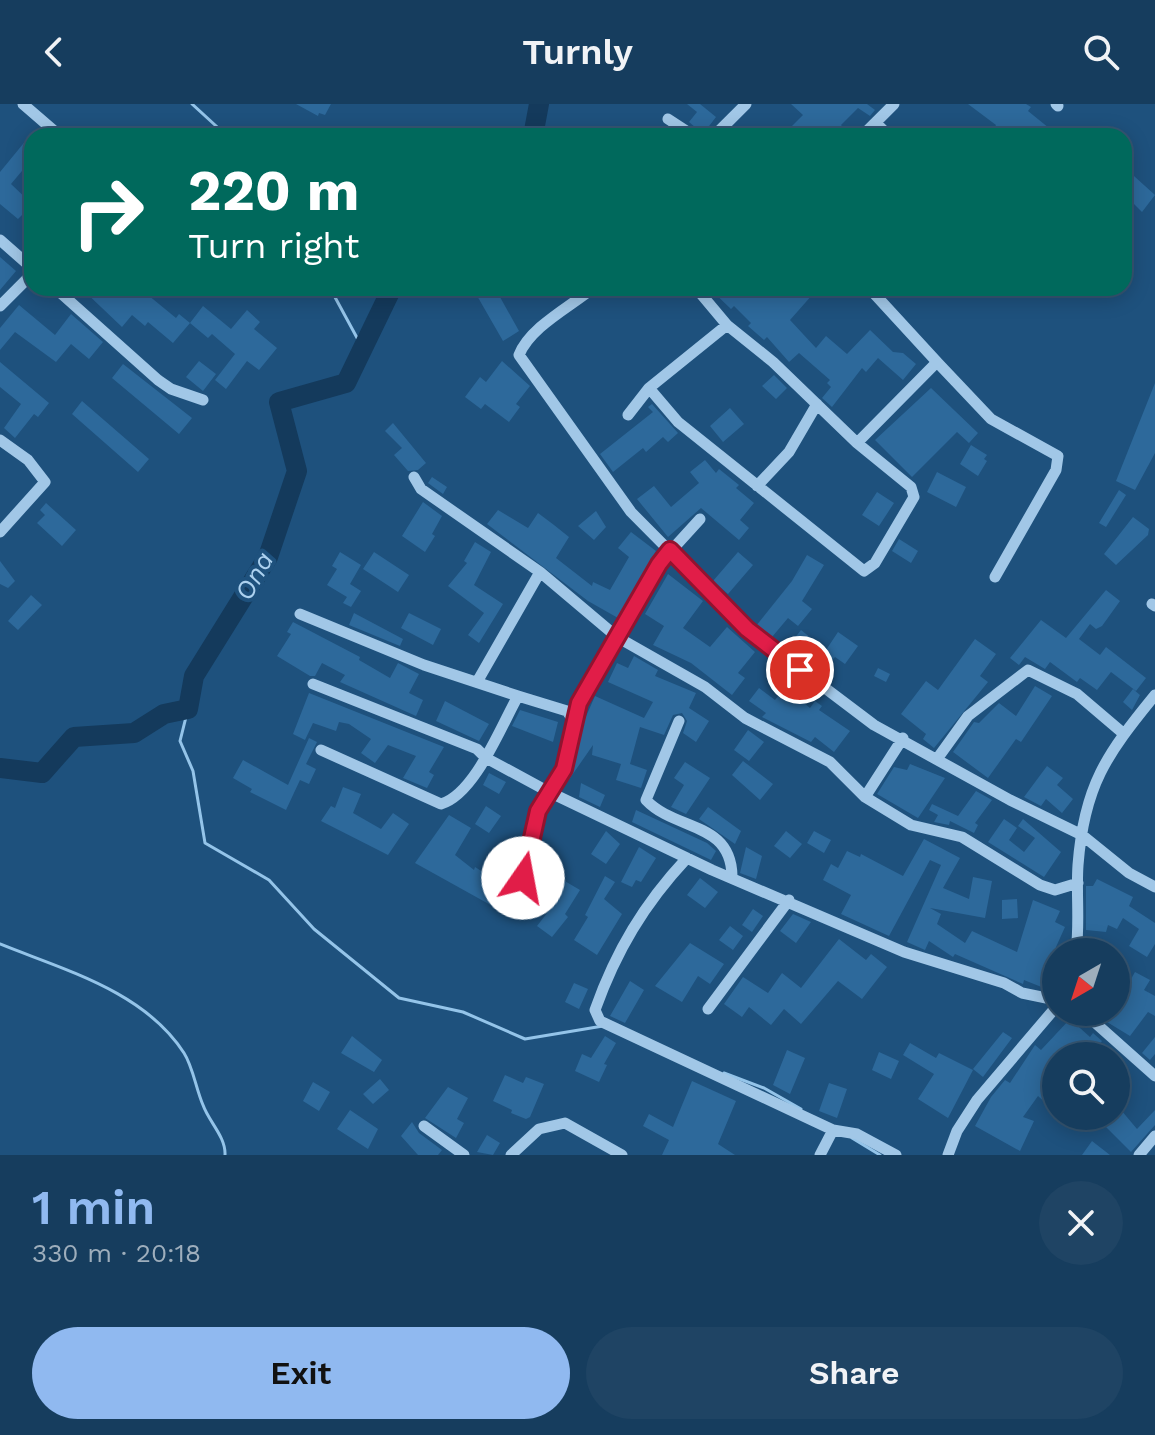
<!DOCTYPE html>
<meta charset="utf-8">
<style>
:root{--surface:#163d5e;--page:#1f4464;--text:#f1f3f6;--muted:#9eaebc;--line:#355673;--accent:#90b9f0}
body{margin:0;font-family:"Work Sans",sans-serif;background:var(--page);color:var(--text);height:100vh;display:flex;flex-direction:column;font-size:30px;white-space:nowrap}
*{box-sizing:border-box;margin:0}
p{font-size:26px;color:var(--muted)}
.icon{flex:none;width:44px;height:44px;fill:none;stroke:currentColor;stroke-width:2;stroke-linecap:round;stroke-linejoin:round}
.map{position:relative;height:1051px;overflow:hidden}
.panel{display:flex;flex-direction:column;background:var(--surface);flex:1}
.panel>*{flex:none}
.guide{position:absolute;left:24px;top:24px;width:1108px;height:168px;border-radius:24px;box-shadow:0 4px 20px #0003,0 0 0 2px var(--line);background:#00695c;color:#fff;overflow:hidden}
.needle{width:52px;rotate:219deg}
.fabs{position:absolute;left:1042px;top:834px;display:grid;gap:16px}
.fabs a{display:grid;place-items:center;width:88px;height:88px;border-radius:50%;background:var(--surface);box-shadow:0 4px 20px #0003,0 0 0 2px var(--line);font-size:40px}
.pin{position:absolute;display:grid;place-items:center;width:68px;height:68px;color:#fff;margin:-34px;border:4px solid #fff;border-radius:50%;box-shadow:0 2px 8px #0007}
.me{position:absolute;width:88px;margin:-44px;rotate:12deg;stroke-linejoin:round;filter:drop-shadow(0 0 6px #0008)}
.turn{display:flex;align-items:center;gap:28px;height:168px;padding:0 32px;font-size:36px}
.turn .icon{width:104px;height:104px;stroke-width:2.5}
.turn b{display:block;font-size:56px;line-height:68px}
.round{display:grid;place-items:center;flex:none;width:84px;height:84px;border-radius:42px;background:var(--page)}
.summary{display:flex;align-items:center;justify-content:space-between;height:136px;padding:0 32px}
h1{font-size:48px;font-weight:600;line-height:60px;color:var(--accent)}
.cta{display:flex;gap:16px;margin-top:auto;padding:16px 32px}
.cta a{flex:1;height:92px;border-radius:48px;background:var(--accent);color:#111;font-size:32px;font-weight:600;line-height:92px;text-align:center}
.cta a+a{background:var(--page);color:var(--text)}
header{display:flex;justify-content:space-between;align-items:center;height:104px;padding:0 32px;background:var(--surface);font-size:36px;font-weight:600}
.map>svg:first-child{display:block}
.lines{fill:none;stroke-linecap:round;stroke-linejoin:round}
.stream{stroke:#94c4e9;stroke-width:3}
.river{stroke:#143a5c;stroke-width:20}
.building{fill:#2d699b}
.minor{stroke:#a1c7e7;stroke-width:11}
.route-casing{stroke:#92132f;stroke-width:20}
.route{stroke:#e11d48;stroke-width:14}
.labels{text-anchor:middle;stroke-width:8;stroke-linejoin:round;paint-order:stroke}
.water-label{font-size:26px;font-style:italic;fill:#acd1ef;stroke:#1e517d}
</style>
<header><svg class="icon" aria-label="back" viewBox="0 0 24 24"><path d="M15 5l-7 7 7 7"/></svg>Turnly<svg class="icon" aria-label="search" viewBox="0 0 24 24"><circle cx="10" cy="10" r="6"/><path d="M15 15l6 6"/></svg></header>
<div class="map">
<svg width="1155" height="1051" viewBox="0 0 1155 1051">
<rect width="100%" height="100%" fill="#1e517d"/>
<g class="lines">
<path class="stream" d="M192 0 227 32
M330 184 362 243
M188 605 180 637 193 667 205 739 269 776 314 825 399 894 463 908 525 935 603 922
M0 840C64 866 144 887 184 949 193 963 196 985 203 1001 209 1018 226 1033 225 1051
M724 969 764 984 801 1005
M852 1034 880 1051"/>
<path class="river" d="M533 32 539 0
M0 664 42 669 74 633 134 629 164 610 188 605 194 572 268 453 297 367 279 298 346 279 392 184"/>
</g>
<path class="building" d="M296 0H331L325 11 319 9 318 12Z
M687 0H700L716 13 703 30 689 18 697 8Z
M791 0H867L875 6 870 12 858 4 841 21 846 27 840 32H782L803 11Z
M968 0H1026L1031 3 1028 7 1049 24 1043 32H990L996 21Z
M32 29V55L11 80 32 100V119L22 111 18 115 0 100V68Z
M1124 63 1155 91 1142 108 1124 90Z
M0 153 16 167 0 186Z
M81 184H154L148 191 176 214 179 210 190 219 173 239 148 218 145 222 132 211 122 223Z
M488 184H495L519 227 503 237 476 190Z
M709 184H771L777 190 783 184H807L813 190 790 216 816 244 826 232 847 250 870 226 893 248 903 249 916 260 903 276 878 254 866 268 862 264 832 303 822 294 831 283 827 279 830 276 799 249 789 258 767 233 764 236 748 222 751 219 734 202 731 205Z
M19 201 55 231 71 210 103 238 89 255 71 240 56 258 15 228 0 246V224Z
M203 202 231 225 247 206 260 218 254 225 277 244 259 266 247 257 226 285 215 276 235 250 212 230 208 234 190 219Z
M199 257 216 270 203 287 186 273Z
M502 257 530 282 516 300 520 303 509 318 485 300 481 305 465 293 480 273 486 278Z
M0 258 49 299 38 313 34 310 15 334 4 324 21 300 0 283Z
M123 260 192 314 179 330 112 274Z
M774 271 787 284 776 295 762 282Z
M1155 279V349L1135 386 1116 377Z
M931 284 978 329 969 339 957 328 912 373 875 336Z
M82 297 149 355 138 368 72 310Z
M652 300 678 329 668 338 663 333 646 348 643 344 613 368 600 350 653 308 648 303Z
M730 304 744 320 723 338 710 322Z
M393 319 426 359 418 366 408 367 394 351 402 344 385 327Z
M971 341 987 351 984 355 987 357 978 372 960 360Z
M705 356 716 369 719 365 739 381 736 384 754 399 740 416 749 424 739 436 701 404 668 433 637 395 654 382 671 403 699 379 690 368Z
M937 368 966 383 956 403 927 388Z
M432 373 447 383 443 390 428 379Z
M1119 386 1126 391 1106 423 1099 419Z
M877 388 894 399 879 422 862 411Z
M423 398 442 412 432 430 435 432 425 448 402 432Z
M46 399 76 426 62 442 37 419 45 411 40 406Z
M498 406 528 424 538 409 554 421 569 433 556 454 592 482 593 478 610 486 629 453 618 444 631 428 656 447 618 514 588 497 487 420Z
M596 407 606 423 594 436 578 422Z
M1133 413 1149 425 1148 431 1116 461 1104 450Z
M899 435 918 447 911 459 892 447Z
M475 438 491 448 474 481 503 500 479 539 468 531 484 509 448 482 467 459 464 457Z
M340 448 361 461 350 480 361 487 351 503 343 499 347 493 327 481 337 465 332 462Z
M374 448 409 471 398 488 363 465Z
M738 448 753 461 728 490 713 477Z
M807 451 824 461 802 497 812 505 798 522 788 514 772 533 756 522 792 477Z
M0 457 15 477 8 484 0 480Z
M668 470 703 497 683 524 710 543 727 523 755 548 738 569 745 574 732 591 691 559 653 541 664 522 645 510Z
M1106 486 1120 497 1102 522 1096 525 1090 520 1079 535 1100 551 1106 543 1146 574 1136 587 1111 568 1097 586 1080 574 1077 578 1050 558 1045 565 1025 553 1019 561 1010 554 1041 516 1066 534Z
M31 491 42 501 18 526 8 517Z
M354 509 403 535 400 542 349 521Z
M409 509 441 525 433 541 401 524Z
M293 518 360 553 359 556 390 574 398 559 419 570 409 589 423 596 416 612 340 578 345 571 322 559 315 572H310L277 552 291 530 287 528Z
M801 526 826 546 838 528 858 542 845 560 835 553 828 561 811 546 803 556 787 544Z
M975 535 996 550 980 572 988 578 934 644 923 635 926 630 901 610 926 577 938 586Z
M634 552 658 566 655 572 696 589 689 604 709 617 696 638 683 629 687 617 682 609 673 611 664 631 640 623 630 660 647 666 641 684 616 676 621 660 592 651 593 641 568 677 584 617 595 592 644 614 653 598 608 578 617 559 628 564Z
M878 564 890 570 886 578 874 572Z
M1035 582 1052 592 1021 638 1016 635 988 674 953 648 974 618 979 619 999 599 1016 612Z
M785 583 810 604 815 597 822 602 819 606 850 627 834 648 815 633 811 638 762 613 766 609 749 597 759 584 775 596Z
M1133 585 1140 591 1132 606 1123 598Z
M309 589 444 643 429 668 434 671 427 684 403 674 416 652 388 641 375 659 361 649 371 635 349 620 339 618 336 627 313 619 305 636 293 630Z
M445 597 489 620 479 637 436 617Z
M520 606 558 618 553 638 512 622Z
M748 626 764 638 749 657 734 646Z
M309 634 317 638 306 660 316 665 309 680 300 676 286 706 250 688 252 685 233 674 243 656 288 681Z
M743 657 773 680 760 696 732 671Z
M685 658 710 674 686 710 671 703 684 681 674 674Z
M910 660 945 674 918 714 877 690 894 663 907 666Z
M1047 662 1063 674 1057 681 1073 695 1062 709 1046 695 1041 702 1024 693Z
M489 669 506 678 499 690 483 681Z
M581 679 605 691 600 703 579 693Z
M343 683 361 690 353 709 381 725 393 709 409 720 388 751 321 717 331 702 335 704Z
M976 687 992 696 975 719 978 721 974 729 950 717 949 721 934 718 938 711 929 706 932 700 958 712Z
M486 702 501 712 489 729 475 720Z
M708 703 741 727 735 740 699 715Z
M636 706 707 739 716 747 711 756 632 718Z
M449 711 471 724 455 751 474 766 475 763 486 770 500 747 518 758 496 804 415 759Z
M1004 715 1017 724 1009 736 1024 748 1035 734 1018 722 1023 715 1061 748 1044 773 988 738Z
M606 727 620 740 606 760 591 750Z
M786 727 802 740 790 754 774 742Z
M814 727 831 736 824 749 807 739Z
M924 735 960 754 943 784 969 795 973 773 992 777 985 814 930 804 941 810 937 820 965 839 972 827 1017 848 1033 796 1060 807 1055 818 1065 823 1056 843V871L1049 886 1024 876 1023 880 955 850 953 853 929 837 925 846 907 838 941 761 930 756 889 832 841 810 851 791 823 776 831 760 838 764 847 747 860 753 861 750 903 772Z
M639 743 656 754 641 778 636 776 632 783 621 778Z
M746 743 762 752 756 775 740 769Z
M546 766 580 786 565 810 568 813 552 833 537 822 558 795 536 782Z
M605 772 615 778 604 795 622 810 597 851 574 836 588 813 585 811Z
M700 774 718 788 705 804 687 791Z
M1097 775 1133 793 1129 802 1155 819V840L1147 853 1129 842 1139 825 1123 814 1117 825 1108 821 1106 828 1086 826V782H1093Z
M1017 795 1018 814 1002 815V796Z
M753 805 763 812 752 828 742 821Z
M793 810 811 818 796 839 780 827Z
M730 822 743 832 733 846 719 836Z
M839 835 866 856 871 850 887 863 862 895 838 877 801 920 784 905 771 921 749 903 742 913 724 900 743 873 768 889 782 869 801 884Z
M690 839 724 860 710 880 698 872 682 898 655 882Z
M1135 868 1150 876 1144 886 1155 892V912L1148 908 1130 932 1107 918 1126 893 1122 891Z
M630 877 644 886 625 919 610 912Z
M574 879 588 885 579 905 565 898Z
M1070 915 1090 933 1093 929 1102 937 1095 946 1103 952H1056V962L1047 972 1056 979V991L1048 1001 1038 992 1023 1013 1034 1017 1020 1047 975 1022 991 993 1005 976 1010 979 1035 941 1041 946Z
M1003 928 1012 934 983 973 973 965Z
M352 932 382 956 374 968 341 949Z
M605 932 616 939 604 960 607 961 599 978 575 967 582 950 591 954Z
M1155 933V950L1150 956 1142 949Z
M910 939 936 954 939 949 973 966 948 1014 918 995 934 970 903 951Z
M787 946 805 954 790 990 773 981Z
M879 948 899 957 891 975 872 966Z
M505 971 523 979 526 973 544 980 530 1013 526 1015 511 1009 512 1006 493 997Z
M380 975 389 986 373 1000 363 990Z
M692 977 736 997 718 1040 735 1051H662L669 1036 643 1022 649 1010 673 1023Z
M313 978 330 988 319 1007 303 997Z
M829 979 847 985 837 1014 819 1007Z
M448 983 468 994 457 1015 464 1019 456 1034 425 1014Z
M1116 1000 1137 1025 1155 1006V1021L1131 1048 1095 1012H1116Z
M350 1006 378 1025 368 1045 337 1025Z
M412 1018 419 1029 442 1046 438 1051H418L401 1032Z
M487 1031 500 1039 493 1051 477 1048Z
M1092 1037 1110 1051H1082Z"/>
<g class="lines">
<path class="minor" d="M23 0 60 32
M1056 0 1058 2
M668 15 694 32
M876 19 889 32
M714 32 746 0
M862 32 894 0
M0 136 32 164
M55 184 158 276 171 285 203 296
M593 184C570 203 530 223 519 251L631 408 747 525 874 621 1010 696 1082 731 1129 769 1155 783
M696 184 727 221 773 258 857 339 937 258 869 184
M0 202 32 170
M937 258 991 315 1058 352 1056 366 995 473
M649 284 678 318 864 467 875 459 914 393 911 383 857 339
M628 311 649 284 727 221
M0 336 28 356 45 378 0 428
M414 373 421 385 540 468 617 533 705 583 745 614 830 658 865 693 911 721 962 733 1040 781 1055 786 1078 779
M757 382 789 348 817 300
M1152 500 1155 502
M300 510 424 561 518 592
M477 578 540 468
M313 580 477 645 486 654 549 688 712 766 904 848 1004 879 1022 889 1056 896
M679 617 646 696C675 727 731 717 732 772
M321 646 441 700C475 690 501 622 518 592L567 607 574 617
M937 655 968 612 1028 566 1077 590 1124 630
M865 693 903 634
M687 754C644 800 616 847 595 906L600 917 833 1026
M523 774 538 707 564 665 579 599 659 460 700 415
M1076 848C1080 819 1076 790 1078 761 1084 682 1106 651 1155 591
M708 905 789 796
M1083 908 1155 972
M424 1022 464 1051
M511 1051 539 1025 565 1019 622 1051
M820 1051 833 1026 857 1030 896 1051
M948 1051 957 1027 977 996 1056 903
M1139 1051 1155 1032"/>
</g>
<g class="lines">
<defs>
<path id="route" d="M523 774 538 707 564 665 579 599 659 460 670 446 747 525 800 566"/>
</defs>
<use href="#route" class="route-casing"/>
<use href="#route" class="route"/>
</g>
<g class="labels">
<g class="water-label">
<text transform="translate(254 472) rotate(-61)" y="9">Ona</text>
</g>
</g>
</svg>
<div class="fabs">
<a><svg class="needle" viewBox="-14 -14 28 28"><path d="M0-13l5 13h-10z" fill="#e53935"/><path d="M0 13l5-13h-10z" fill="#9eaebc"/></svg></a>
<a><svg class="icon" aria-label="search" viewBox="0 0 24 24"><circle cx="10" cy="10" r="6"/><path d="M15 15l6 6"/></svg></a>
</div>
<div class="pin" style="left:800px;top:566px;background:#d93025"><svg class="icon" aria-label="arrive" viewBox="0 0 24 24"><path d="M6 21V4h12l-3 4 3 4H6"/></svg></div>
<svg class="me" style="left:523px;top:774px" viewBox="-20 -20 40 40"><circle r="19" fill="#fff"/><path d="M0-13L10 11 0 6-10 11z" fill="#e11d48"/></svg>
<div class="guide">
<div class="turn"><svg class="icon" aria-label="right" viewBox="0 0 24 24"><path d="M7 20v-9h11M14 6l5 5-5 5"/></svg><div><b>220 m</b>Turn right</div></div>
</div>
</div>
<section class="panel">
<div class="summary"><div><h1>1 min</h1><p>330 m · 20:18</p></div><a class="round"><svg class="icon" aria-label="close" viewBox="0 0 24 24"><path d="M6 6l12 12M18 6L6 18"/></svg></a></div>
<div class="cta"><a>Exit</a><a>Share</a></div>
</section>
